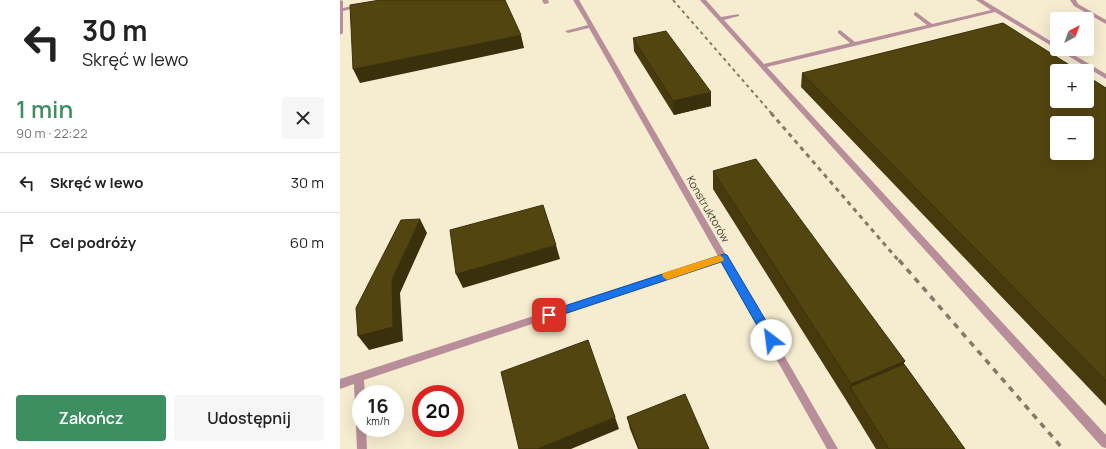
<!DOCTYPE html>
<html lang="pl">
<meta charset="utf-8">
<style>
:root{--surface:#fff;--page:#f6f6f6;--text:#222;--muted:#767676;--line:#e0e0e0;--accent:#3d8f61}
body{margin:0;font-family:Manrope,sans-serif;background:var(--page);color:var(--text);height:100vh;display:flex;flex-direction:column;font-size:15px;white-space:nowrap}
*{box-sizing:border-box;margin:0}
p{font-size:13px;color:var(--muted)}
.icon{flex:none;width:22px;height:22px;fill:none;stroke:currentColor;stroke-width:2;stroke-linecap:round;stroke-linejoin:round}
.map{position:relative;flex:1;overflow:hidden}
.side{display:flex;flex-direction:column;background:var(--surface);width:340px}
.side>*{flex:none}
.top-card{background:#fff;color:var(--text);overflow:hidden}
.needle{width:26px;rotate:41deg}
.tools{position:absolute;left:710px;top:12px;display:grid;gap:8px}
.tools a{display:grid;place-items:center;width:44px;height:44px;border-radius:4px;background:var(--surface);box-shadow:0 4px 16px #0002;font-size:20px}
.speed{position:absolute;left:12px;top:385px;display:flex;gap:8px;font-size:20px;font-weight:700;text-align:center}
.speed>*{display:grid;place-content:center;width:52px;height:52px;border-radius:50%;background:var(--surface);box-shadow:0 4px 16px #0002;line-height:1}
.speed small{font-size:10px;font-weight:400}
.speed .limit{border:6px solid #d22;background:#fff;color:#111}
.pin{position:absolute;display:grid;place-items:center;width:34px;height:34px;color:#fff;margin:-17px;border-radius:8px;box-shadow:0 2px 6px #0006}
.me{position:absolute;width:44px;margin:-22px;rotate:330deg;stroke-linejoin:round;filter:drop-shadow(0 0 3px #0008)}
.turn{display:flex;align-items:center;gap:14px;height:84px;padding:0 16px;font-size:18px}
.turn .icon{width:52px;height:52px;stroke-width:2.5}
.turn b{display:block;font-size:28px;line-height:34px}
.round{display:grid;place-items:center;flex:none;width:42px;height:42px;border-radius:4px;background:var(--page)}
.head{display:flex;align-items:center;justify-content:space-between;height:68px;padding:0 16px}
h1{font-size:24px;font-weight:600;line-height:30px;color:var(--accent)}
.action{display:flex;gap:8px;margin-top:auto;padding:8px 16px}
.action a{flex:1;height:46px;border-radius:4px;background:var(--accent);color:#fff;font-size:16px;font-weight:600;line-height:46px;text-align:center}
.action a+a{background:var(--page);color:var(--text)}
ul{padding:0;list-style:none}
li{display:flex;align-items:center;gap:12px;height:60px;padding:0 16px;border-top:1px solid var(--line)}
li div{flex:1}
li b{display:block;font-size:15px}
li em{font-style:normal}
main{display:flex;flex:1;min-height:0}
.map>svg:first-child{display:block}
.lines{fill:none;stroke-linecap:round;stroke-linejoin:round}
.lane{fill:#b88e9a;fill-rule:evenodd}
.rail-far2{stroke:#807b69;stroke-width:2;stroke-dasharray:3.5 3.5;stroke-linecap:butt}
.rail-far1{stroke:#807b69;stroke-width:3;stroke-dasharray:4.5 4.5;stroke-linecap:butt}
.rail{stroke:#807b69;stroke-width:3.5;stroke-dasharray:6 6;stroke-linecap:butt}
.wall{fill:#473b0e}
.shaded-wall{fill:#3a300b}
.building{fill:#534510;stroke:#3a300b;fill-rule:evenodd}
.route{fill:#1a73e8;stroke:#114b97}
.slow{fill:#f59e0b}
.labels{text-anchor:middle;stroke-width:4;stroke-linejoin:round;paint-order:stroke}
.street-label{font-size:11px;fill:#403c31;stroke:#f6edd0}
</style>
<main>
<section class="side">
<div class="top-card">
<div class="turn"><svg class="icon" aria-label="left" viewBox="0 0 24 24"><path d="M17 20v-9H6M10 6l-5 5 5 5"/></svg><div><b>30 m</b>Skręć w lewo</div></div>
</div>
<div class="head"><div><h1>1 min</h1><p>90 m · 22:22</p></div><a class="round"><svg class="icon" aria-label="close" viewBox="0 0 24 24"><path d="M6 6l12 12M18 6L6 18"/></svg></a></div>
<ul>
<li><svg class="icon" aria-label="left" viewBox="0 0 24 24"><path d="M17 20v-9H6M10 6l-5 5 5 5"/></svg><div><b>Skręć w lewo</b></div><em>30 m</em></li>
<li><svg class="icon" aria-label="arrive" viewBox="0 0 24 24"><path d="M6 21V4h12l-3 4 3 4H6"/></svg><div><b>Cel podróży</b></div><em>60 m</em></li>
</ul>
<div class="action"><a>Zakończ</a><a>Udostępnij</a></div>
</section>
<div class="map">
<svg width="766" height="449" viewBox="0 0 766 449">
<rect width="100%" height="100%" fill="#f6edd0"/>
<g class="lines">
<path class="lane" d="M0 0 3 1V8L21 4 24 6 3 11V33L0 35Z
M202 0H208L209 3 204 4Z
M233 0H239L498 449H487L381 261 24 380 25 394H21V428H26L27 449H17L14 384 0 389V379L378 256 249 28 228 33 225 31 248 25Z
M360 0H366L381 17 399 14V16L384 20 424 64 510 43 498 33V31L500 30 515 42 587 25 574 15V13L576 12 592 24 651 10 636 0H643L717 45V49L715 48 655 12 427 67 766 435V448L762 447Z
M730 0H736L738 4 766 20V24L734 6Z
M717 49H724L766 74V79Z"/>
<path class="rail-far2" d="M333 0 432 114"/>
<path class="rail-far1" d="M431 113 559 261"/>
<path class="rail" d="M559 260 723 449"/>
</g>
<path class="wall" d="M293 38 371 106 334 115 294 51Z
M462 73 766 88V406L461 87Z
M373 171 564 364 625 449H536L506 400 373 189Z
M287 417 369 449H298L290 429Z"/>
<path class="shaded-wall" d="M181 35 184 48 20 83 13 69Z
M371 92V106L334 115 333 101Z
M80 219 87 233 60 293 63 341 29 350 18 336 52 279Z
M216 245 220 259 123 288 116 274Z
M565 361 558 377 510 387 511 384Z
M275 417 279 429 231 449H197Z"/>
<path class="building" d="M40 0H165L181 35 13 69 10 5Z
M663 23 739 71H717V101H747V76L766 88V381L462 73ZM717 123H747V153H717Z
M326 31 371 92 333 101 293 38Z
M416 159 565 361 511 384 373 171Z
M203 205 216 245 116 274 110 230Z
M80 219 52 279 53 327 18 336 16 308 61 220Z
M248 340 275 417 197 449H179L161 372Z
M564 364 625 449H549L510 387Z
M345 394 369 449H299L287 417Z"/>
<path class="route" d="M384 254 387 255 435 336 436 340 435 343H427L381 262 209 319 203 315 209 311Z"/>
<path class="slow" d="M380 255 384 259 383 261 327 280 322 276 323 273Z"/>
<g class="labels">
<g class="street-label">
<text transform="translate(368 209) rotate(60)" y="4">Konstruktorów</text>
</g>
</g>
</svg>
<div class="tools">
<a><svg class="needle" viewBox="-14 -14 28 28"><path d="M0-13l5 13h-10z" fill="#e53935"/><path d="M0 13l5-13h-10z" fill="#767676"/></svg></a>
<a>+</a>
<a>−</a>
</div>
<div class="speed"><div>16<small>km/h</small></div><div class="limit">20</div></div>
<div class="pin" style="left:209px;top:315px;background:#d93025"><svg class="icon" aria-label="arrive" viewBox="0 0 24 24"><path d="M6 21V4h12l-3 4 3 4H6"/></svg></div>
<svg class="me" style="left:431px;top:340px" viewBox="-20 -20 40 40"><circle r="19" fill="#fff"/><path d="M0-13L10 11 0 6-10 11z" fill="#1a73e8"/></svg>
</div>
</main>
